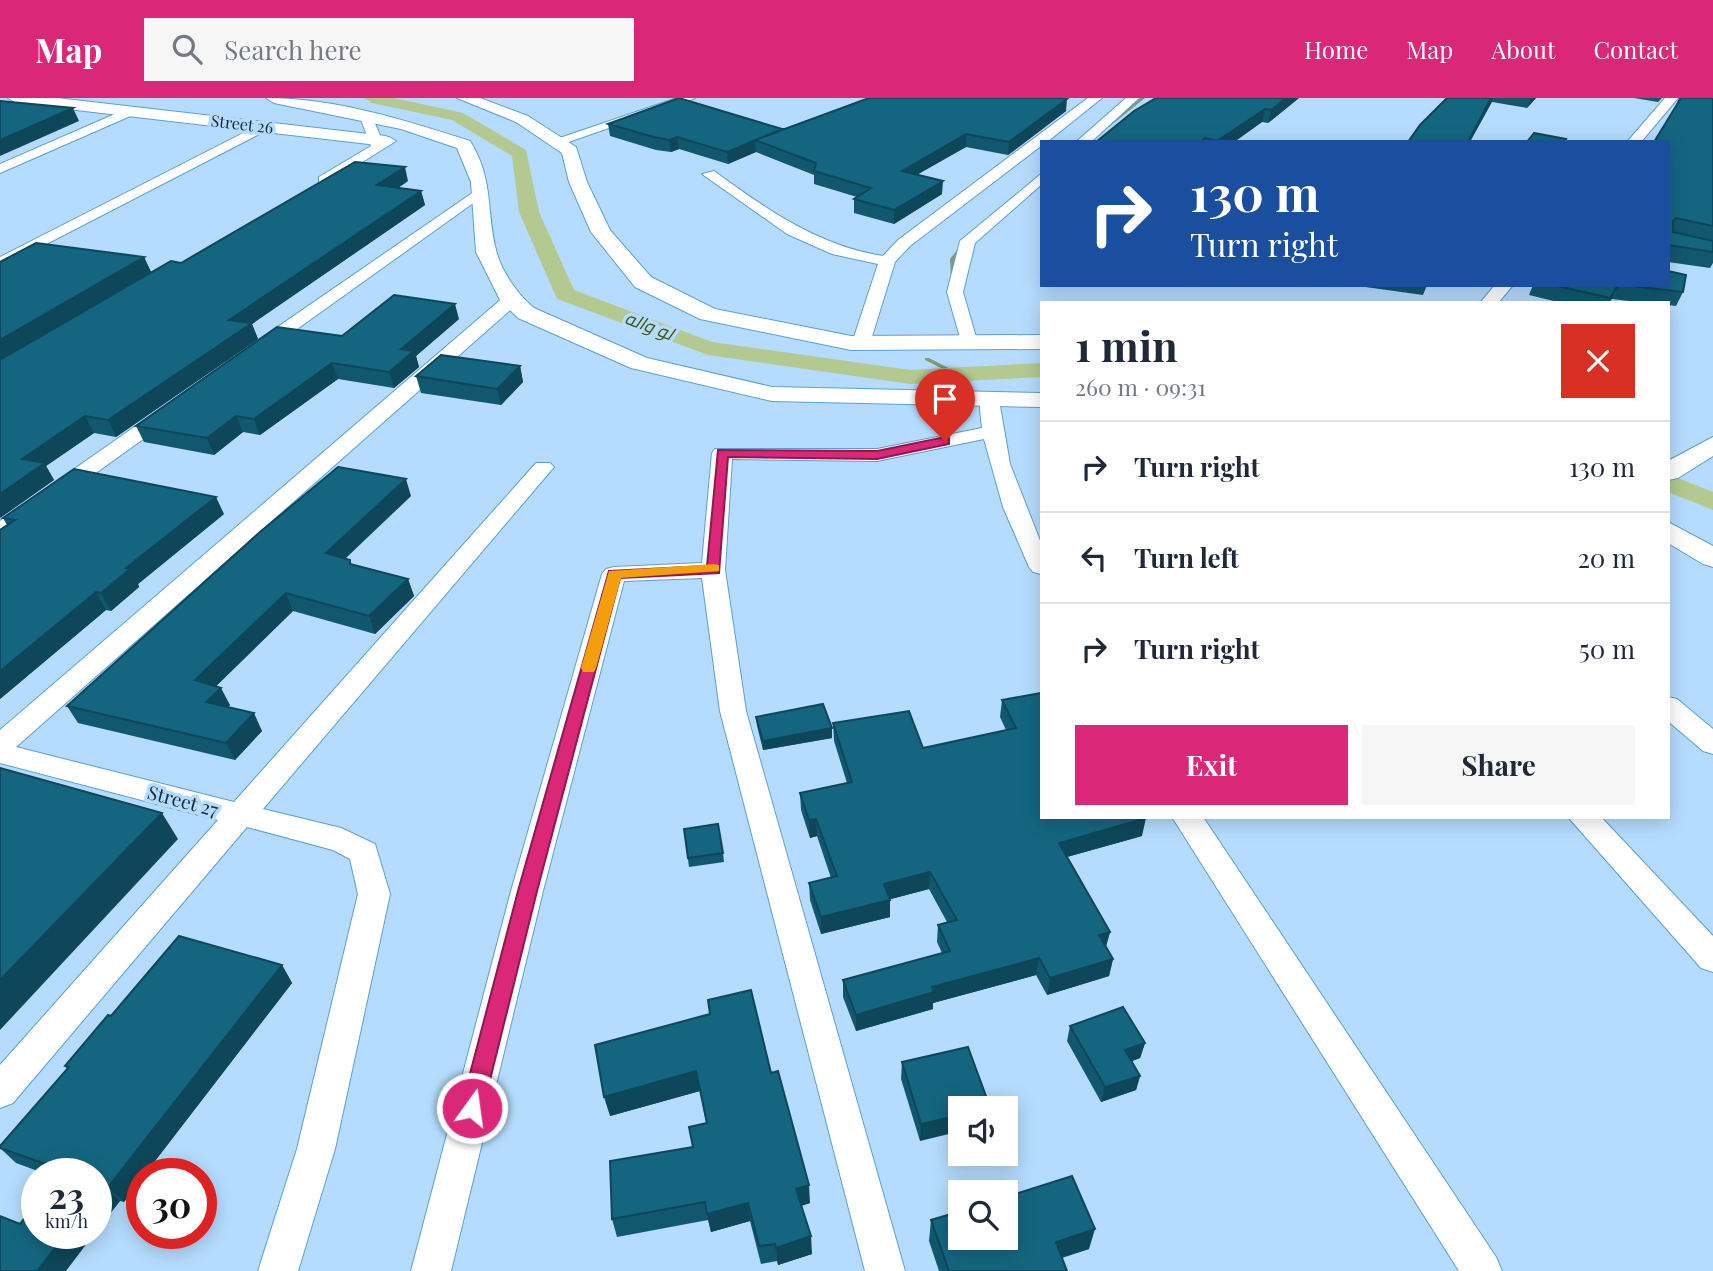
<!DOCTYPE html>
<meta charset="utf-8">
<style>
:root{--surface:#fff;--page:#f6f6f7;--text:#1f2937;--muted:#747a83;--line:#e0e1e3;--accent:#db2777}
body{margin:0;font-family:"Playfair Display",Cairo,serif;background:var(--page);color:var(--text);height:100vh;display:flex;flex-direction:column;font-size:26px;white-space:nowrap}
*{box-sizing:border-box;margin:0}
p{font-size:23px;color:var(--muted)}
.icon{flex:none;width:38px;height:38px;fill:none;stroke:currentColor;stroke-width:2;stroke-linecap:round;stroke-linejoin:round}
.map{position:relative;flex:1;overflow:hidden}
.side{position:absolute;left:1040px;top:203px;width:630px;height:518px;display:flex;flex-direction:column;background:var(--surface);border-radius:0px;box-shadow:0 4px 18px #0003}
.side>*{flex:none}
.top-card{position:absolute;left:1040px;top:42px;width:630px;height:147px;border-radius:0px;box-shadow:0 4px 18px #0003;background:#1a4fa0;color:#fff;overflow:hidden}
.tools{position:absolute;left:948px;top:998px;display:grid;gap:14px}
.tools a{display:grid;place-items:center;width:70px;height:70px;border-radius:0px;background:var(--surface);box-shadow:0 4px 18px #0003;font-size:35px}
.speed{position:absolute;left:21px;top:1060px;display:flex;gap:14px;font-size:35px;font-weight:700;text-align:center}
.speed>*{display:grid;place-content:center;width:91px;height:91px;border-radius:50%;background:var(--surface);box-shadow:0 4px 18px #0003;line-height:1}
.speed small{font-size:18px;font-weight:400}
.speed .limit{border:10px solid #d22;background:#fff;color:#111}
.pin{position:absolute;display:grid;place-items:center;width:60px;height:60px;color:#fff;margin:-72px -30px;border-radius:50% 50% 50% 0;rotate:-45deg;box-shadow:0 0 7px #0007}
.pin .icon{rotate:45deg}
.me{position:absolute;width:77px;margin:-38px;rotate:14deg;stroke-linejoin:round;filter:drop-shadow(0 0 5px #0008)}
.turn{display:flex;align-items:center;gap:24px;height:147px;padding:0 35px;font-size:32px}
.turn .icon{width:91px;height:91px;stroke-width:2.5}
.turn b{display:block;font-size:49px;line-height:60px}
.round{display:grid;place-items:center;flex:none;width:74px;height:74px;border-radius:0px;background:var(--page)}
.headline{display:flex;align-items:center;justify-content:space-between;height:119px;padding:0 35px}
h1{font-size:42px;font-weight:700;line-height:52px}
.primary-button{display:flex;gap:14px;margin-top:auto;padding:14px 35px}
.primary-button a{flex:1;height:80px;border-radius:0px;background:var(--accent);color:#fff;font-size:28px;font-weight:700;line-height:80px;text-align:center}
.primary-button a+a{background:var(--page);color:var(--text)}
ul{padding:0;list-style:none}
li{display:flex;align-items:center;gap:21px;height:91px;padding:0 35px;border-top:2px solid var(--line)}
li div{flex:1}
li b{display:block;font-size:26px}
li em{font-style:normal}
header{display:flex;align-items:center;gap:42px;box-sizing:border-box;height:98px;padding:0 35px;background:var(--accent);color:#fff}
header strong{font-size:33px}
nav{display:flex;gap:38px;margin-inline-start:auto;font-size:24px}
.search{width:490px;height:63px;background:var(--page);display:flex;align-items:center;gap:18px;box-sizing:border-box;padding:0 24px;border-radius:0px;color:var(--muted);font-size:26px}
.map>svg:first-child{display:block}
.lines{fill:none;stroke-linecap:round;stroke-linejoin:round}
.stream{fill:#839a78;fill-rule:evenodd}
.canal{fill:#b3c98f;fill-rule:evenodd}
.minor-casing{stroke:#5c9ed4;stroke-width:2}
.tertiary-casing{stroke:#5c9ed4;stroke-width:2}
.minor{fill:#fff;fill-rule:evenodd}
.tertiary{fill:#fff;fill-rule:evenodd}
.wall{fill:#11586e}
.shaded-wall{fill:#0e475a}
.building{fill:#146680;stroke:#0e475a;stroke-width:2}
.route{fill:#db2777;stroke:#8e194d;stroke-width:2}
.slow{fill:#f59e0b}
.labels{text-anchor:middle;stroke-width:7;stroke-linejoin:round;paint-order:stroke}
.far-street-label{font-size:16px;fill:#122d43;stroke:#b5dcfe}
.far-water-label{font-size:18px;font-style:italic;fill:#3f5213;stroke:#b5dcfe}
.street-label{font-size:19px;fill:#122d43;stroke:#b5dcfe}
</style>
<header>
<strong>Map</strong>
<div class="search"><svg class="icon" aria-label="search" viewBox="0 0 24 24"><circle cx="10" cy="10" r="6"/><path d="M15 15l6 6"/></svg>Search here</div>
<nav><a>Home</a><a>Map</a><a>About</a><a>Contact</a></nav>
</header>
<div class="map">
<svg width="1713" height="1173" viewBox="0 0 1713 1173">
<rect width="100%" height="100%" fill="#b5dcfe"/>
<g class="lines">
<path class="stream" d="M1140 0H1145L1109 29H1105V27Z
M961 147 966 148 956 161 957 182 954 184 951 182 950 161Z
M925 260H929L960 276 955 277 925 262Z"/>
<path class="canal" d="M364 0H394L463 15 526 52 539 114 574 192 712 244 910 272 1041 265V279L910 286 708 257 557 201 519 114 512 58 452 22 372 5Z
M1668 376 1713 394V412L1668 394Z"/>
<defs>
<path id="minor" d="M677 0H695L560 47 548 44Z
M1088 0H1102L1047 44H1041V48L910 148 895 164 870 245 861 250 852 245 878 166 832 156 787 136 702 76 714 73C766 111 818 148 883 158L898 142Z
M1126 0H1139L1091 44H1076Z
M1665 0H1678L1641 44H1627Z
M131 9 137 13 135 16 0 75V66Z
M361 16H371L382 42 389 39 396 43 329 85H319V79L371 48 360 19Z
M261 26 273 29 0 170V159Z
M1041 76V87L975 145 963 194 978 246 975 250H963L947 194 960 143Z
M481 89 486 90V96L265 254H253L250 250 253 246Z
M1495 187H1513L1498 205H1480Z
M511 197 517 198 520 202 517 206 16 649 234 704 536 365H550L554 369 263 711 341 730 375 746 390 796 335 1051 298 1173H258L297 1051 358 796 350 761 333 752 247 729 13 1005 0 1010V967L218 722 0 665V632L505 198Z
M989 296 999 302 1010 366 1041 445V476L1033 474 1029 469 1003 409 984 341 877 363 732 361 725 472 746 613 905 1173H865L720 613 702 480 624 483 543 793 451 1173H411L511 793 602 476 606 471 614 469 702 465 712 355 715 351H877L982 330 979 302Z
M167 309 177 315 174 319 8 438 0 440V423L160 311Z
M1668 599 1677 601 1713 631V656L1703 653 1668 623Z
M1172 719H1203L1496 1159 1502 1173H1459Z
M1568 719H1601L1713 838V874L1701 870Z"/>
<path id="tertiary" d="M8 0H57L386 38 394 43 386 48 16 5Z
M266 0C335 0 405 22 470 43 494 81 486 112 496 152 501 173 518 197 534 210L647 260 772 289 1041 295V309L772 303 631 270 518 220 500 202 476 154 471 84 457 50 401 31 274 5Z
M457 0H480L528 18 576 49 587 84 610 132 651 179 715 211 851 238 1041 237V251L851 252 700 221 635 189 591 134 569 84 562 55 516 24Z
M1713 339V358L1678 380 1668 382V363Z
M1668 424 1713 448V469L1703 466 1668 445Z"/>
</defs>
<use href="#minor" class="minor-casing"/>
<use href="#tertiary" class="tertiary-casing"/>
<use href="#minor" class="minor"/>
<use href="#tertiary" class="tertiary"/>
</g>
<path class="wall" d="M1299 0 1268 25 1262 24 1234 44H1096Z
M1447 0H1536L1527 10 1492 4Z
M1634 0H1662L1658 4Z
M1679 0H1713V165L1710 170 1668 164V44L1677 7H1676Z
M1066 13 1008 57 966 49 917 76 942 96 894 126 854 115V101L857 99 814 86V77L756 54 728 66 679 51 671 54 656 52 610 38 608 26 782 31V32Z
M408 83 398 90 421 93 425 107 252 226 258 241 116 339 94 335 46 368 54 382 0 420 144 159 151 174 181 165Z
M1351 187H1427L1423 197Z
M1533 187H1668L1683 194 1676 208 1668 207V205H1646L1612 201 1609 205H1562L1529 197Z
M459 221 416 258 419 269 394 290 338 281 260 337 243 334 214 357 144 344 136 328 342 238Z
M520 268 523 284 501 307 421 295 416 278Z
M411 398 345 461 350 462 352 467 408 481 414 498 375 536 293 513 216 588 230 607 228 609 262 633 235 662 78 625 67 608Z
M224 416 138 486 139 489 111 513 106 512 0 601V432L7 427 3 420Z
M1002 602 1142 738 1067 759 1110 834 1106 849 1113 861 1109 878 1047 897 1036 877 933 905V911L856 933 843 899V882L942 855 937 844 938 827 947 824 929 791 890 801V819L821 836 810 802 809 785 831 780 817 738 810 740 801 712 800 695 847 685 834 643 833 625 923 650 1006 632 1000 619Z
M756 619 832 630V640L763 652 757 628Z
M684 731 723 755 724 764 689 769Z
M282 867 292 885 145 1076H142L124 1104 120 1103 96 1133V1076H46L16 1065 0 1050V1048L67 971 65 968 111 918Z
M708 902 771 975 810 1105 801 1108 812 1156 778 1167 777 1163 761 1166 750 1123 711 1134 708 1122 617 1139 612 1121 693 1049 706 1025 700 993 610 1018 710 916Z
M1070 928 1145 945 1140 960 1132 963 1140 978 1136 992 1101 1004 1067 943Z
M968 949 920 1043 901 981 902 964Z
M931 1122 1089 1151 1062 1160 1067 1173H939L929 1143Z"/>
<path class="shaded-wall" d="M1286 0H1299L1268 25 1271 12Z
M1491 0H1493L1492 4 1470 44H1468Z
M1531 0H1536L1527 10Z
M1067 1 1066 13 1008 57 1009 44Z
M73 10 79 23 0 58V42Z
M1265 11 1262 24 1234 44H1217Z
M782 31V43L755 42 756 54 728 66 727 54Z
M966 36V49L901 86 902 73Z
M677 39 679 51 671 54 669 42Z
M405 69 408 83 381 101 377 87Z
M943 83 942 96 894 126V112Z
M421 93 425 107 252 226 258 241 116 339 108 322 229 222Z
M144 159 151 174 0 263V242Z
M455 206 459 221 416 258 419 269 394 290 389 274 401 251Z
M332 265 338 281 260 337 254 321Z
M520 268 523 284 501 307 497 291Z
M85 318 94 335 46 368 54 382 0 420V396L22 361Z
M236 318 243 334 214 357 207 340Z
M406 381 411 398 332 472 326 455Z
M216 399 224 416 138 486 139 489 111 513 101 495 126 470Z
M408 481 414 498 375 536 369 518Z
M96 494 106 512 0 601V573Z
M286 495 293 513 204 600 195 582Z
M221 590 230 607 215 621 206 604Z
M254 615 262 633 235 662 226 645Z
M832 630V640L763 652V643Z
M162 715 178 741 0 932V882Z
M1146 720 1142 738 1056 762 1059 745Z
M816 721 817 738 810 740 809 722Z
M930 774 929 791 884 803V786Z
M890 802V819L821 836V819Z
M1110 834 1105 851 1099 837Z
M1039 860 1036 877 933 905V911L856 933V917L932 889Z
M1113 861 1109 878 1047 897 1050 880Z
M282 867 292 885 145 1076H142V1081L124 1104 108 1089Z
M1145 945 1140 960 1121 967 1125 952Z
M696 973 700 993 610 1018 604 999Z
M1140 978 1136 992 1101 1004 1105 989Z
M961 1017V1033L920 1043 921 1026Z
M104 1087 120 1103 96 1133V1098Z
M809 1087 810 1105 797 1109 796 1091Z
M748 1105 750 1123 711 1134 707 1116Z
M1095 1131 1089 1151 1050 1163 1056 1144Z
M66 1136H94L66 1173H37Z
M811 1138 812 1156 778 1167 776 1150Z"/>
<path class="building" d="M679 0 782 31 727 54 677 39 669 42 654 39 608 26Z
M869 0H1060L1067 1 1009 44 966 36 902 73 943 83 894 112 854 101 871 90 814 73 816 65 755 42Z
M1156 0H1286L1271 12 1265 11 1217 43 1205 40 1201 44H1096L1134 13Z
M1447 0H1491L1468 44H1408L1420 27Z
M1681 0H1713V128L1676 120 1673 123V134L1713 143V154L1668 147V44H1654Z
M0 3 73 10 0 42Z
M1534 35 1566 41 1564 44H1527Z
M355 64 405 69 377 87 421 93 229 222 252 225 108 322 85 318 22 361 45 365 0 396V262L171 163 181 165Z
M36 145 144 159 0 242V164Z
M1668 173 1686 177 1683 194 1624 187H1668Z
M1553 187H1618L1610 200Z
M394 197 455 206 401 251 414 253 389 274 332 265 254 321 236 318 207 340 136 328 277 229 342 238Z
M441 257 520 268 497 291 416 278Z
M338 369 406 381 326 455 350 462V466L408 481 369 518 286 495 195 582 221 590 206 604 254 615 226 645 67 608 260 434Z
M74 371 216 399 126 470 130 471 101 495 96 494 0 573V432L15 422 3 420Z
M1041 595V719H1145L1146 720 1059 745 1110 834 1099 837 1113 861 1050 880 1039 860 932 889 934 894 856 917 843 882 950 853 938 827 957 822 930 774 884 786 890 802 821 819 809 785 837 778 816 721 809 722 800 695 852 684 833 625 909 613 923 650 1016 630 1002 602Z
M823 606 832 630 763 643 756 619Z
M0 670 162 715 0 882Z
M718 726 723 755 688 760 684 731Z
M179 838 282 867 108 1089 104 1087 96 1098V1076H60L63 1072 0 1050V1048L69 969 65 968 108 917 111 918Z
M751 892 771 975 778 973 809 1087 796 1091 811 1138 776 1150 775 1146 759 1148 748 1105 707 1116 705 1104 612 1121 610 1063 693 1049 689 1029 707 1025 696 973 604 999 595 947 710 916 708 902Z
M1123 909 1145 945 1125 952 1140 978 1105 989 1070 928Z
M968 949 990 1009 961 1010V1017L921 1026 902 964Z
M1072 1078 1095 1131 1056 1144 1067 1173H949L931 1122 961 1113V1139H1006V1099Z
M37 1105V1136H66L37 1173H0V1118L20 1126Z"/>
<path class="route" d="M945 339 949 340V346L877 361 728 359 719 475 620 480 537 793 483 1010 480 1018 472 1021 465 1018 461 1010 518 793 609 473 707 468 718 352 877 353Z"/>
<path class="slow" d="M714 466 719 467V473L621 480 596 570 594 574H583L581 570 609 473Z"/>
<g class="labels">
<g class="far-street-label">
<text transform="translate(242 26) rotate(7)" y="6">Street 26</text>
</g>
<g class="far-water-label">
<text transform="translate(649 228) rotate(21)" y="6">لو واله</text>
</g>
<g class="street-label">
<text transform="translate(183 703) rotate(15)" y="7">Street 27</text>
</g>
</g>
</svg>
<div class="tools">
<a><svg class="icon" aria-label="sound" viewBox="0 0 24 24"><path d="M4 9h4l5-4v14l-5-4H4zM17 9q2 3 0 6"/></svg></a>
<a><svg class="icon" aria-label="search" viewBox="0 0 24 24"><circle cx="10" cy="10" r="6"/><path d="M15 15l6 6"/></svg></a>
</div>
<div class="speed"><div>23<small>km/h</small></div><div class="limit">30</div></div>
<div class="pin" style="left:945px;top:343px;background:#d93025"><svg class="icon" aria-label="arrive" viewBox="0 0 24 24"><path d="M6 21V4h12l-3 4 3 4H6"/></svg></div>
<svg class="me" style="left:472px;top:1010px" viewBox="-20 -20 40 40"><circle r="17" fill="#db2777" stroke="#fff" stroke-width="3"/><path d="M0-11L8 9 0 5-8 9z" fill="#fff"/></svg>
<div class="top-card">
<div class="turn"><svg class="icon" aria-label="right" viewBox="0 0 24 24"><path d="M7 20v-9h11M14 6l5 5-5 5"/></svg><div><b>130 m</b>Turn right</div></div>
</div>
<section class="side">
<div class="headline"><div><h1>1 min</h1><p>260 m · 09:31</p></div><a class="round" style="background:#d93025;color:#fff"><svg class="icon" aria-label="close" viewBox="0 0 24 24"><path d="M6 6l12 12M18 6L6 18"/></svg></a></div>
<ul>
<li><svg class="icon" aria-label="right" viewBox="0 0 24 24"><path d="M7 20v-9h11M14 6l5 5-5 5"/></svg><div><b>Turn right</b></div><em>130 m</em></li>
<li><svg class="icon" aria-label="left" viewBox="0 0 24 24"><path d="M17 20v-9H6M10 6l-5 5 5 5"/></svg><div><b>Turn left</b></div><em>20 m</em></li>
<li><svg class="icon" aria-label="right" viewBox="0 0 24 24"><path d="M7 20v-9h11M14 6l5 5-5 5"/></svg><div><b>Turn right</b></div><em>50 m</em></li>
</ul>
<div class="primary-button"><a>Exit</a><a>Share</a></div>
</section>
</div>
